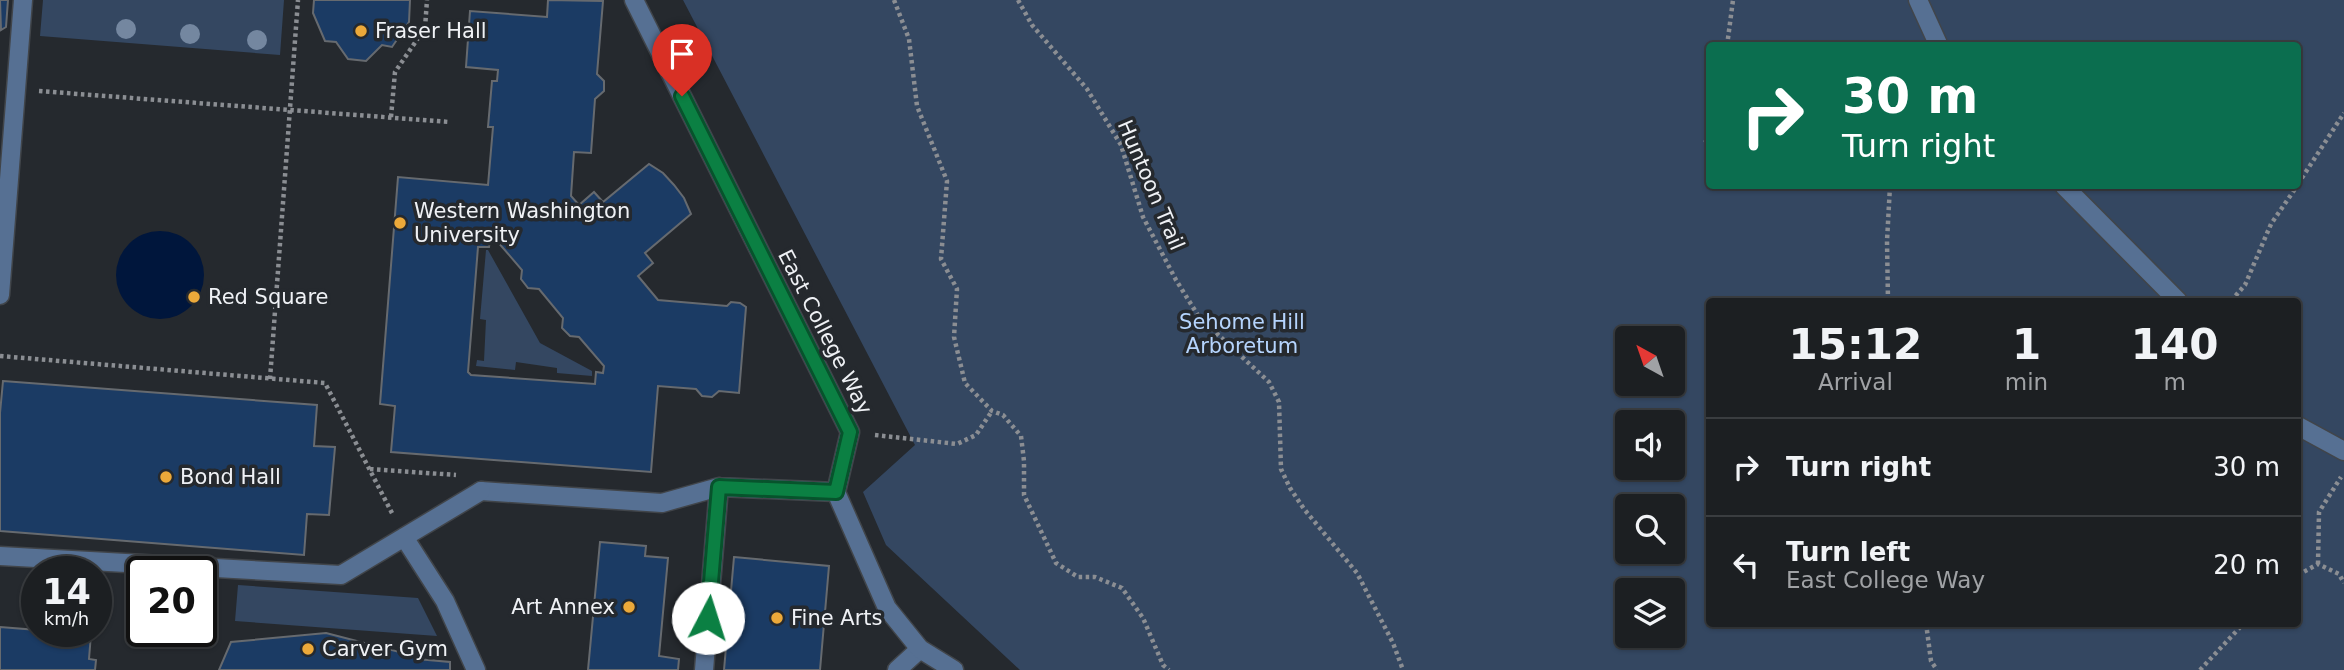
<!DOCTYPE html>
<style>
:root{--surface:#1c1f22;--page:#25272a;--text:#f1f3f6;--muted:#a0a2a5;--line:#3a3d40}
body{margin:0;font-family:"DejaVu Sans",sans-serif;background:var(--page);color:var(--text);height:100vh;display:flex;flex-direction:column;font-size:26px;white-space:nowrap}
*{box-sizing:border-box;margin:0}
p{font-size:23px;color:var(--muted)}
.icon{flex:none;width:38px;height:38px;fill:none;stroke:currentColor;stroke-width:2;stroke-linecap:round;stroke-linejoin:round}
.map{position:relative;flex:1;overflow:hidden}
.sheet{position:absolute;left:1706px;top:298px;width:595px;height:329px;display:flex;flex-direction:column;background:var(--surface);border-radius:7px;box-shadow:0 2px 5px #0004,0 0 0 2px var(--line)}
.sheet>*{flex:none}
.guide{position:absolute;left:1706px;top:42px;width:595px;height:147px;border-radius:7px;box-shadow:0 2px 5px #0004,0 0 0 2px var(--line);background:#0b6e4f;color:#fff;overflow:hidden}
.needle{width:46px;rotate:320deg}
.fabs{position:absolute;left:1615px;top:326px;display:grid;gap:14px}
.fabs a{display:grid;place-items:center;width:70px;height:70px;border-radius:7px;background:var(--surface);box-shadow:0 2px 5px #0004,0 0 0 2px var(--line);font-size:35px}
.speed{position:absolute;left:21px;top:556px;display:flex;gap:14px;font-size:35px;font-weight:700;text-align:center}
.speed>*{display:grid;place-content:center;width:91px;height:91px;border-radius:50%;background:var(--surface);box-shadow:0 2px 5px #0004,0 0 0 2px var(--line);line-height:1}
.speed small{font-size:18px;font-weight:400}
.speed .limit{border:4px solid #111;border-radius:10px;background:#fff;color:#111}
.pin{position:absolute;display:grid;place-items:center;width:60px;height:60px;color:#fff;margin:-72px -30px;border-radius:50% 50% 50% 0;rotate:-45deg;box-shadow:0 0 7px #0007}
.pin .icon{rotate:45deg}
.me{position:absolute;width:77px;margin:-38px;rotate:5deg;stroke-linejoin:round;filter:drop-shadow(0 0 5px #0008)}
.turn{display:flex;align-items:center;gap:24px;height:147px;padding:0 21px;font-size:32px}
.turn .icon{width:91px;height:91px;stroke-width:2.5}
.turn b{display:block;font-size:49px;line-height:60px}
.eta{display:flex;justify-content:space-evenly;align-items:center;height:119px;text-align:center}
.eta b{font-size:42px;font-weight:600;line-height:49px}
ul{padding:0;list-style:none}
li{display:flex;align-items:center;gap:21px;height:98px;padding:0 21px;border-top:2px solid var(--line)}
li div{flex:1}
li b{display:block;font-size:26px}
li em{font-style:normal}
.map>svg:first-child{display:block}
.green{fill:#344761;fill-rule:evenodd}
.water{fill:#00163c}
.building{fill:#1b3b64;stroke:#666a6f;stroke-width:2;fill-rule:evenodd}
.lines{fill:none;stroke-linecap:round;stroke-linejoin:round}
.lane-casing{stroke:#41454a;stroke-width:21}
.street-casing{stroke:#41454a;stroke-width:21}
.path{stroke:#8b8e93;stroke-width:4.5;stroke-dasharray:3.5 3.5;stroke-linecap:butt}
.lane{stroke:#567093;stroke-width:18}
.street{stroke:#567093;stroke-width:18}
.tree{fill:#7487a0}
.route-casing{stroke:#07532c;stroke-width:18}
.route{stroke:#0b8043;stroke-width:12}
.poi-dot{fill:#eca93a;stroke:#25292e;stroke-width:2.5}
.labels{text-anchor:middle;stroke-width:7;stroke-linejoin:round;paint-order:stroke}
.poi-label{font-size:21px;fill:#eff1f5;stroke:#25292e;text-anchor:start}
.street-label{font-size:21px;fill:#eff1f5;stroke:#25292e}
.park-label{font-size:21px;fill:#b5d4fd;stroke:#25292e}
</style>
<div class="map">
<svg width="2344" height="670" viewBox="0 0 2344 670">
<rect width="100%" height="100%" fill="#25292e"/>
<path class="green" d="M43 0H284L280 55 40 36Z
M683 0H2344V670H1020L886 545 863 492 915 445ZM1710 46H2298V186H1710ZM1710 301H2298V623H1710ZM1628 338H1673V383H1628ZM1628 422H1673V467H1628ZM1628 506H1673V551H1628ZM1628 590H1673V635H1628Z
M486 250H488L540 343 592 371V376L557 373V368L516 362 515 370 476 366 477 360 484 361 486 320 480 319Z
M238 585 418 598 437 636 235 621Z"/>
<path class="water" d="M116 275a44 44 0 1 1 88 0a44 44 0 1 1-88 0Z"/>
<path class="building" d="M0 0H8L6 27 1 30Z
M314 0H410L409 22 392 47 382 45 366 61 348 59 336 42 325 41 313 13Z
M548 0 603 1 597 74 604 81V91L595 99 591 153 574 152 571 196 579 205 594 192 603 202 649 164 663 173 674 185 684 198 691 214 645 253 653 263 638 276 658 300 727 306 731 302 740 303 746 307 739 393 719 391 712 397 702 396 696 389 658 386 651 472 391 452 395 406 380 404 398 177 488 185 493 127H488L492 81H497L498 70 466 67 470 11 547 17ZM490 240 497 241 522 270 521 279 528 288 539 289 563 318 562 328 570 336 579 337 604 366 603 373 596 372 595 384 471 375 468 372 478 247H489Z
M3 381 317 405 314 446 335 447 329 515 307 514 304 555 0 531V413Z
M600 542 646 546 645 556 668 558 659 656 679 659 678 670H588Z
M734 557 829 566 820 670H724Z
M0 627 37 630V632L91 634 89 659 96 660 95 670H0Z
M326 633 415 656 417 659 450 662V670H219L231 642Z"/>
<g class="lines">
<defs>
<path id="lane" d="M481 491 662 503 719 487 836 492
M704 670 719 487
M897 670 920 649"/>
<path id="street" d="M634 0 850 432 836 492 887 608 920 649 954 670
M1918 0 1939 46
M2064 186 2178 301
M0 295 23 0
M2298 426 2344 451
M404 537 445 601 476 670
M0 556 341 575 481 491"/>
</defs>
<use href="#lane" class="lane-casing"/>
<use href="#street" class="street-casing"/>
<path class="path" d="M894 0 909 39 917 106 947 181 941 259 957 289 954 337 965 383 992 411 1003 415 1021 436 1024 461V495L1056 563 1078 577H1095L1122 588 1143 618 1163 665 1169 670
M1018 0 1032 25 1087 89 1121 145 1143 217 1176 280 1199 317 1269 382 1279 402 1281 469 1290 488 1304 509 1357 573 1393 643 1403 670
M1727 46 1733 0
M39 91 449 122
M391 117 395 72 425 28 427 0
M1710 127 1705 139 1710 151
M2298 184 2344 113
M1888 301 1887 241 1890 186
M2231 301 2245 285 2271 224 2297 186
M0 356 325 383 393 515
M270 379 298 0
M875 435 957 444 976 435 992 411
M370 469 456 475
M2318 564 2319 512 2341 477
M2298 575 2318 564 2339 574 2344 583
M1926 623 1931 661 1937 670
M2200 670 2244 623"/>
<use href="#lane" class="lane"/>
<use href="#street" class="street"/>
</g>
<g class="tree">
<circle cx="126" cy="29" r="10"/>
<circle cx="190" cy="34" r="10"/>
<circle cx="257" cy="40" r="10"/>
</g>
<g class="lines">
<defs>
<path id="route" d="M682 96 850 432 836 492 719 487 708 618"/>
</defs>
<use href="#route" class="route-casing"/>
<use href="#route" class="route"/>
</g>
<g class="poi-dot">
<circle cx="361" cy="31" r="7"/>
<circle cx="400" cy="223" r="7"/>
<circle cx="194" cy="297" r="7"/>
<circle cx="166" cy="477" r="7"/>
<circle cx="629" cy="607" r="7"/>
<circle cx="777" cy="618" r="7"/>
<circle cx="308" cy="649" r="7"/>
</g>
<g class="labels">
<g class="poi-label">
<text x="375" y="38">Fraser Hall</text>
<text x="414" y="218">Western Washington<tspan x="414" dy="24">University</tspan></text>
<text x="208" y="304">Red Square</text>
<text x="180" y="484">Bond Hall</text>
<text x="615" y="614" text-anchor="end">Art Annex</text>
<text x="791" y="625">Fine Arts</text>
<text x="322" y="656">Carver Gym</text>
</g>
<g class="street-label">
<text transform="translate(1151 185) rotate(67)" y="7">Huntoon Trail</text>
<text transform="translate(825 332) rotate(63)" y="7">East College Way</text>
</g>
<g class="park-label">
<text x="1242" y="329">Sehome Hill<tspan x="1242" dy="24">Arboretum</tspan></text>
</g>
</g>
</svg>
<div class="fabs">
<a><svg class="needle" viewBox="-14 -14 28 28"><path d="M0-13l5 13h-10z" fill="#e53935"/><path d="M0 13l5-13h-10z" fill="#a0a2a5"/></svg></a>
<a><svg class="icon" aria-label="sound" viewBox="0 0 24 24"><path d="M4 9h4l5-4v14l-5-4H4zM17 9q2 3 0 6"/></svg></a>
<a><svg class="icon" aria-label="search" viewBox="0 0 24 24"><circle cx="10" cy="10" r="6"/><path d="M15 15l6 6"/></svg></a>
<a><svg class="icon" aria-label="layers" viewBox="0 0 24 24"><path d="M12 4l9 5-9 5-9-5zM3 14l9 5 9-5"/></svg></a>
</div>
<div class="speed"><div>14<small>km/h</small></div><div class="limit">20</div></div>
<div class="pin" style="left:682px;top:96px;background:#d93025"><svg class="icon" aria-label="arrive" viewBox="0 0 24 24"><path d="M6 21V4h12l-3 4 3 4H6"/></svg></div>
<svg class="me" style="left:708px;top:618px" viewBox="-20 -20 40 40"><circle r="19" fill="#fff"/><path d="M0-13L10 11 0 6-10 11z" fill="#0b8043"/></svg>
<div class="guide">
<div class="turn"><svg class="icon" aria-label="right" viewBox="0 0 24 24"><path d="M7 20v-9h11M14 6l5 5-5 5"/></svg><div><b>30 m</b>Turn right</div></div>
</div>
<section class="sheet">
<div class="eta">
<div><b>15:12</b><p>Arrival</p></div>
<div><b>1</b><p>min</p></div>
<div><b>140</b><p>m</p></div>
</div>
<ul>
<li><svg class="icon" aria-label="right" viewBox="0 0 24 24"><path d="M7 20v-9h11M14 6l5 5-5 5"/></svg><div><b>Turn right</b></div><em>30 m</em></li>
<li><svg class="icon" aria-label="left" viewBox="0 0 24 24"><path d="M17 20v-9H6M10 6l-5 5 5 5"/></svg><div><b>Turn left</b><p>East College Way</p></div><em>20 m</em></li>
</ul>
</section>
</div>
